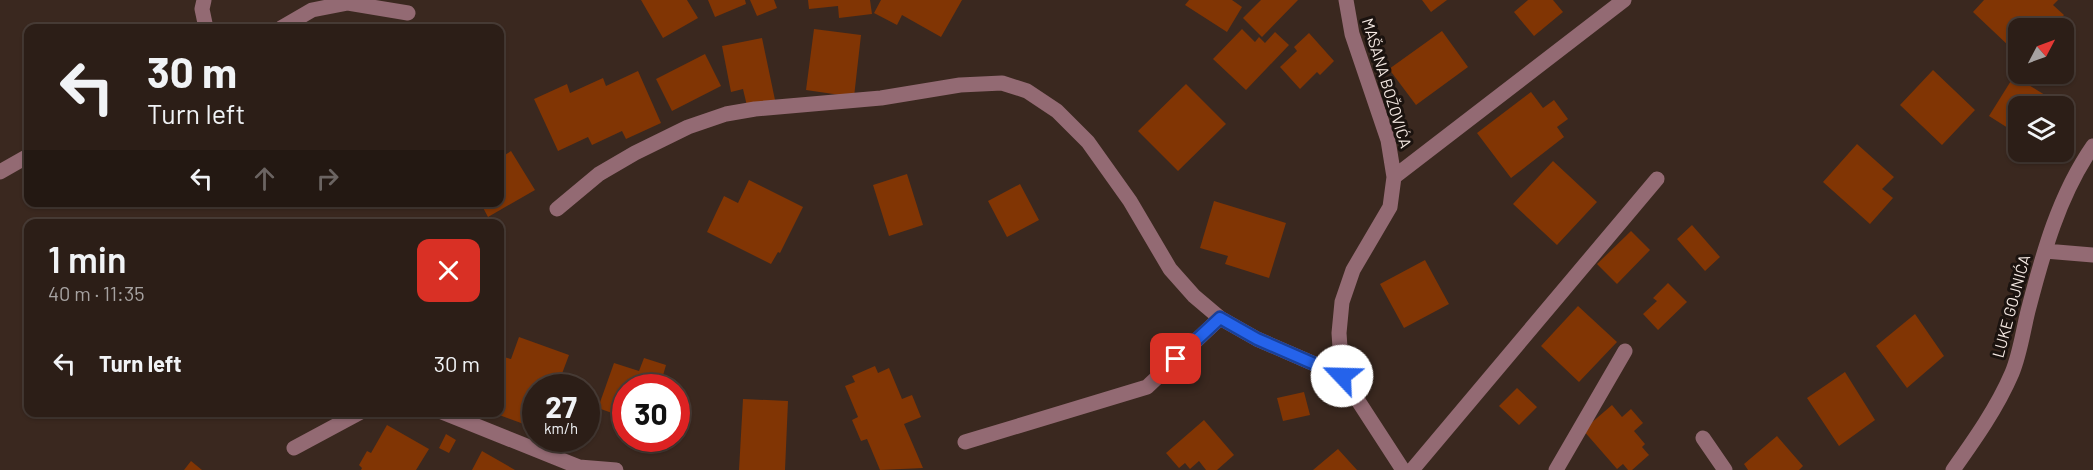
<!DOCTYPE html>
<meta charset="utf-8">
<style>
:root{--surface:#2c1e17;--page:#382b24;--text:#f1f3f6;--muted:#a6a2a1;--line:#483c36}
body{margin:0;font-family:Barlow,sans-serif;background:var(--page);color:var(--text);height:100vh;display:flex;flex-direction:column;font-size:22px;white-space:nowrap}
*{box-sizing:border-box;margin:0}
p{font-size:20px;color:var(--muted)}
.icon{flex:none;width:33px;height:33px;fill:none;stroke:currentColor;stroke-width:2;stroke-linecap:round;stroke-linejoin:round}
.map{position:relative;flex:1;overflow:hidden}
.details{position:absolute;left:24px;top:219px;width:480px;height:198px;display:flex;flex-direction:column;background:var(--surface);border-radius:12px;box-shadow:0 2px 4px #0004,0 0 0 2px var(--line)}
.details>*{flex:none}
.banner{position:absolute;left:24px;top:24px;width:480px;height:183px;border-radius:12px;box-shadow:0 2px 4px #0004,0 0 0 2px var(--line);background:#2c1e17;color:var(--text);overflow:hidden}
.needle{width:39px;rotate:49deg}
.tools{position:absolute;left:2008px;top:18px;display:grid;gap:12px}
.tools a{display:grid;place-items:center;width:66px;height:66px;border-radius:12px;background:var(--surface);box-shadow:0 2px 4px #0004,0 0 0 2px var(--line);font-size:30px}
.speed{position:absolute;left:522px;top:374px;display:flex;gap:12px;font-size:30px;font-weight:700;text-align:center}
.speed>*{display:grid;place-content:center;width:78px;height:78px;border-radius:50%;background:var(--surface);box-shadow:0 2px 4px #0004,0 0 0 2px var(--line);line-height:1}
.speed small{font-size:15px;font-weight:400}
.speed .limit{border:9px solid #d22;background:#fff;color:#111}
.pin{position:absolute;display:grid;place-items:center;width:51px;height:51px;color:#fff;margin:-26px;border-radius:12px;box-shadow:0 3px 9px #0006}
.me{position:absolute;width:66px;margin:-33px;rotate:294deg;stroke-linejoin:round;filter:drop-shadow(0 0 4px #0008)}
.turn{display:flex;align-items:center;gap:21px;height:126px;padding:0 24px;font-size:27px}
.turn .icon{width:78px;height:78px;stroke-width:2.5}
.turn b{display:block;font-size:42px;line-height:51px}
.lanes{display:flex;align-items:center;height:57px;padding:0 24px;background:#0003;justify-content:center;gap:30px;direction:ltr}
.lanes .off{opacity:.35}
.round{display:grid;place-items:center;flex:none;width:63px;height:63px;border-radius:12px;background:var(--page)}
.headline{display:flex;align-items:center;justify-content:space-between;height:102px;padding:0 24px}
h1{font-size:36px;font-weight:600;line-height:45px}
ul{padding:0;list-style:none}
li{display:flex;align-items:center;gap:18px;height:84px;padding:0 24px}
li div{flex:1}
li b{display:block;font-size:22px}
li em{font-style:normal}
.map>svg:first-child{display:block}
.building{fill:#813504}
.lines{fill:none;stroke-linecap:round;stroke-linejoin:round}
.minor{stroke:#936a73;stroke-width:15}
.route-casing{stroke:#184099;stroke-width:15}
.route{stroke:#2563eb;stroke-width:10}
.labels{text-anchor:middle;stroke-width:6;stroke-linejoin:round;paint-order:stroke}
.street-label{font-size:16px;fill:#f6eae4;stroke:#1b130f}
</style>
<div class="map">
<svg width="2093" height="470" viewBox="0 0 2093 470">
<rect width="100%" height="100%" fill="#3a281f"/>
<path class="building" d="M641 0H687L698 18 663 38Z
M708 0H745L746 4 715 17Z
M750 0H774L777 8 757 16Z
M808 0H870L872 14 839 18 838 6 809 9Z
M881 0H962L941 37 902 15 897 25 874 13Z
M1189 0H1232L1242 7 1227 32 1185 5Z
M1261 0H1298L1262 37 1243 18Z
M1422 0H1447L1431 12Z
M1528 0H1553L1563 12 1534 36 1514 12Z
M1984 0H2058L2053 5 2064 15 2052 28H2019V38L2010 47 1973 12Z
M814 29 861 35 854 97 806 90Z
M1242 29 1255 42 1259 37 1265 43 1275 32 1289 45 1246 90 1213 59Z
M1442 31 1468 67 1416 105 1389 69Z
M1309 33 1334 61 1320 75 1317 72 1300 89 1280 67 1297 51 1294 47Z
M762 38 775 100 747 106 743 89 731 92 722 46Z
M705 54 721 86 672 111 656 79Z
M1933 70 1975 110 1942 145 1900 105Z
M638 71 661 123 626 139 622 131 592 145 588 137 558 151 534 99 567 84 570 93 603 78 606 86Z
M2014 76 2053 100 2049 106H2019V135L1989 116Z
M1186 84 1226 124 1178 171 1138 131Z
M1531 92 1543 108 1554 100 1568 119 1557 127 1564 137 1511 178 1477 133Z
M1857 144 1894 177 1882 189 1893 198 1870 224 1823 182Z
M511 151 535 190 488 217 480 202H500V158Z
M1553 161 1597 202 1557 245 1513 204Z
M907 174 923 225 889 236 873 185Z
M749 180 803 207 780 253 778 252 771 264 707 232 724 196 738 203Z
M1020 184 1039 220 1007 237 988 201Z
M1214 201 1286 223 1269 278 1225 264 1228 256 1200 248Z
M1692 225 1720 257 1705 271 1677 239Z
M1631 231 1650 250 1617 284 1597 264Z
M1425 260 1449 304 1404 328 1380 284Z
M1668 283 1687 302 1658 330 1643 314 1657 301 1653 298Z
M1578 306 1617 342 1579 382 1541 346Z
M1915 314 1944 356 1907 388 1876 346Z
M519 337 569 355 557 387H536V423L533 422 532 427 494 413 500 412V370L504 357 511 359Z
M644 358 666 365 662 379 670 383 669 387H626V418L598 408 614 363 639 371Z
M875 366 878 373 889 368 902 399 912 395 921 417 904 424 923 468 880 470 867 439 861 441 852 420 858 417 845 386 855 382 852 376Z
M1845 372 1875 420 1839 446 1807 398Z
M1517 388 1537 407 1519 425 1499 406Z
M1304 392 1310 415 1283 421 1277 398Z
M743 399 788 401 785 470H739Z
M1612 405 1622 417 1631 409 1643 423 1634 431 1645 444 1642 447 1649 455 1632 470H1628L1623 464 1617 469 1583 430Z
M1204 420 1234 455 1217 470H1206L1199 461 1190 469 1185 463 1179 468 1166 453Z
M387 425 429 449 416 470H361L362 468 359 465 367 451 371 453Z
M446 434 456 440 449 453 439 448Z
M1777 436 1803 466 1799 470H1748L1744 464Z
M1338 449 1357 470H1313Z
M482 451 515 470H472Z
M191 461 202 470H184Z"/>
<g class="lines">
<path class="minor" d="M204 0 202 9 206 28
M1346 0 1352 34 1388 140 1394 177 1390 207 1353 270 1342 302 1339 333 1342 376 1403 470
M281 28 312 10 348 3 408 13
M0 172 28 156
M1394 177 1624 0
M557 209 599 174 635 153 688 127 726 114 755 109 881 98 960 85 1002 83 1027 91 1057 111 1088 142 1130 201 1170 269 1194 296 1220 318 1257 339 1342 376
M2045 251 2093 255
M442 412 579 467 616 470
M1703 438 1725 470
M965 442 1147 387 1220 318
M294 448 361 412
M1412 470 1657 179
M1556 470 1625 351
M1953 470C1975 439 1997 408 2012 373 2020 354 2023 331 2028 311 2043 253 2059 195 2093 146"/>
</g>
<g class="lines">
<defs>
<path id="route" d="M1176 359 1220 318 1257 339 1342 376"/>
</defs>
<use href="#route" class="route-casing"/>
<use href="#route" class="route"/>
</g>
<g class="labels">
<g class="street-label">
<text transform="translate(1387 83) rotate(73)" y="6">MAŠANA BOŽOVIĆA</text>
<text transform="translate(2011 306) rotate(-75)" y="6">LUKE GOJNIĆA</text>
</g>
</g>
</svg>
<div class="tools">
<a><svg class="needle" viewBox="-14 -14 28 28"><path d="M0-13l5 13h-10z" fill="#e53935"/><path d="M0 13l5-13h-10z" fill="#a6a2a1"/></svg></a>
<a><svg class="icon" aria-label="layers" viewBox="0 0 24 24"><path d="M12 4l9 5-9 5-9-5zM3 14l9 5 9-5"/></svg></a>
</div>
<div class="speed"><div>27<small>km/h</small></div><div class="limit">30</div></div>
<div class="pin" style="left:1176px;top:359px;background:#d93025"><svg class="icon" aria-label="arrive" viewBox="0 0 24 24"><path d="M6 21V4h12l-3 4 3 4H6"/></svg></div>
<svg class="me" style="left:1342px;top:376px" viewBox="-20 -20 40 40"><circle r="19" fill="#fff"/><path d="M0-13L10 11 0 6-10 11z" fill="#2563eb"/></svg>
<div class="banner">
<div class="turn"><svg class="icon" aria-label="left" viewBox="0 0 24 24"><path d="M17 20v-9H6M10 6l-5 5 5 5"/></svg><div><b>30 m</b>Turn left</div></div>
<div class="lanes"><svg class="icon" aria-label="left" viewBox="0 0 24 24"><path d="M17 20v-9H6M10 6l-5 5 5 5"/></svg><svg class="icon off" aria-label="ahead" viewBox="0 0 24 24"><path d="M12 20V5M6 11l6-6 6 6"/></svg><svg class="icon off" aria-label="right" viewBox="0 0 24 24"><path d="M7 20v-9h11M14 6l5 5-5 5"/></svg></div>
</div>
<section class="details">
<div class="headline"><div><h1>1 min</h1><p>40 m · 11:35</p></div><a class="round" style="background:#d93025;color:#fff"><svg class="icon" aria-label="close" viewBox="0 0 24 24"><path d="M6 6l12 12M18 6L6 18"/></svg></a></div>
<ul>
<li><svg class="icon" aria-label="left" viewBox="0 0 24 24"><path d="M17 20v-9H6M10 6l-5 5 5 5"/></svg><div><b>Turn left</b></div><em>30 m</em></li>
</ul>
</section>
</div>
